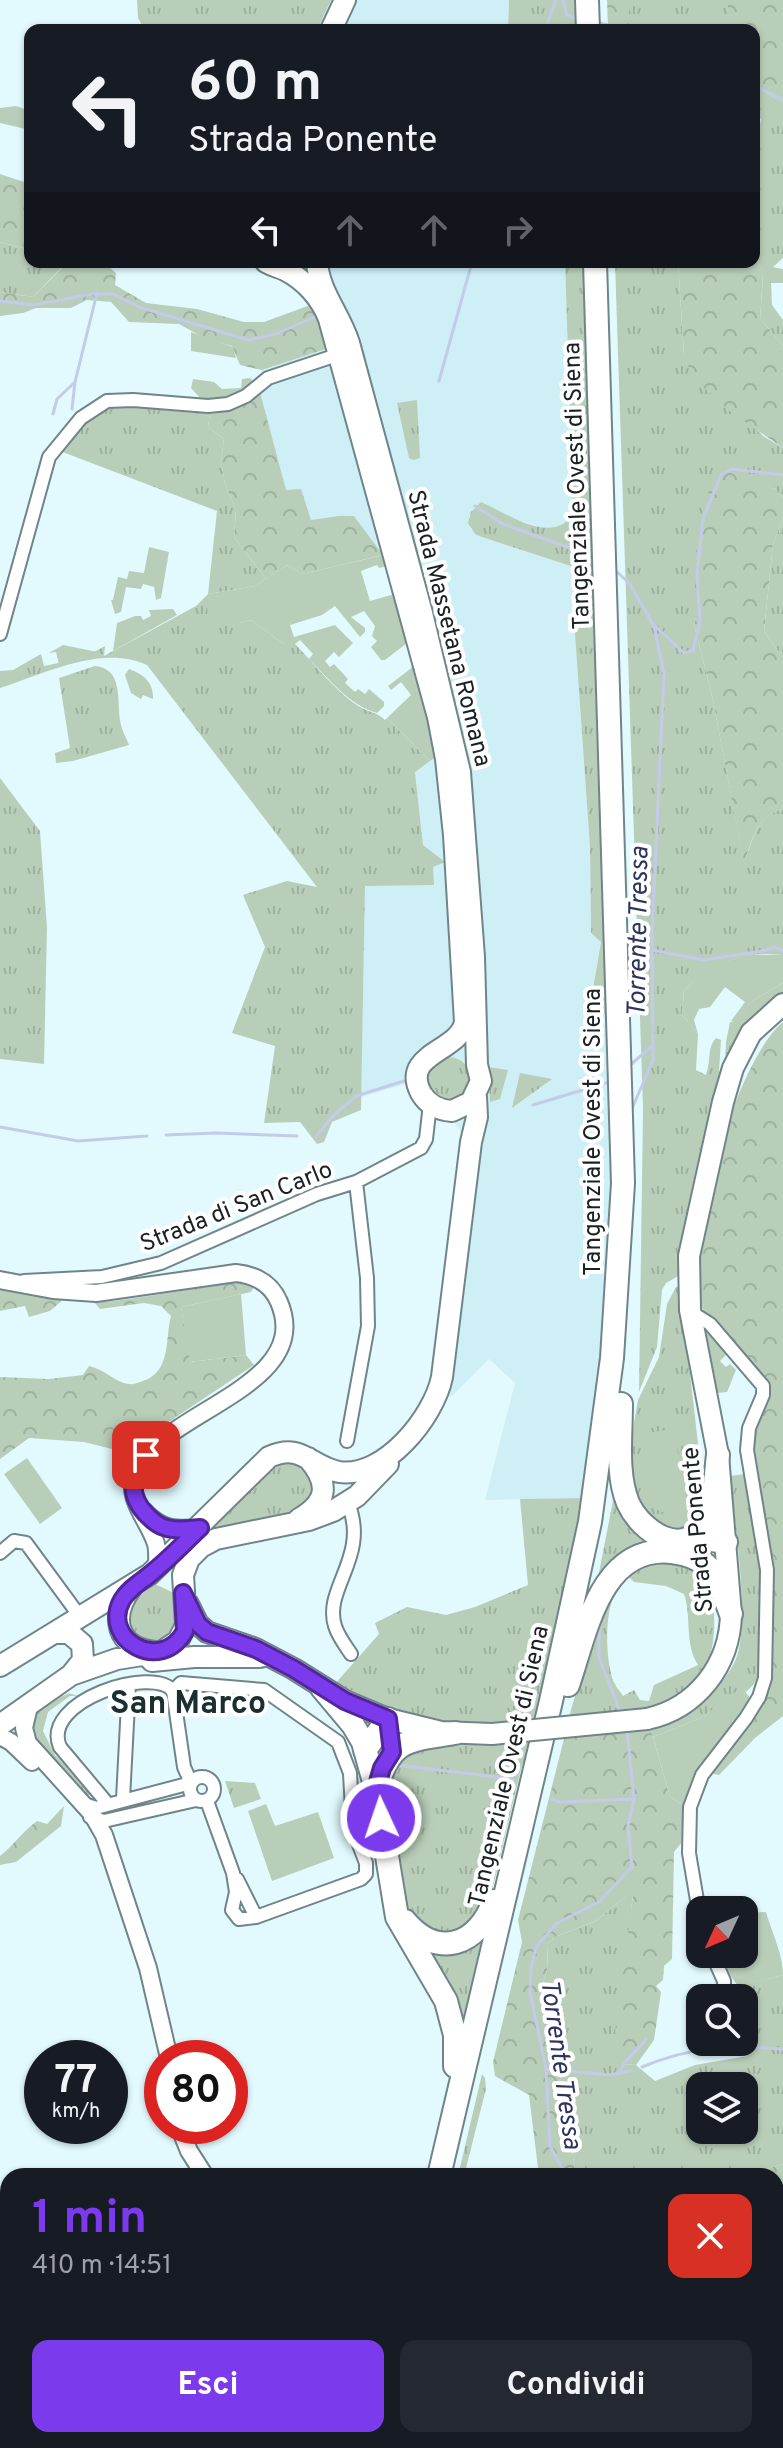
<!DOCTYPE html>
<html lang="it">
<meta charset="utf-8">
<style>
:root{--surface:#171b24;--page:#242831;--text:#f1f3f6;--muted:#9ea1a6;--accent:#7c3aed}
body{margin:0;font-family:Overpass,sans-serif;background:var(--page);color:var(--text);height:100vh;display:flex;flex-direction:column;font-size:30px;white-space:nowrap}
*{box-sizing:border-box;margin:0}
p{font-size:26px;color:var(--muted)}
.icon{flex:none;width:44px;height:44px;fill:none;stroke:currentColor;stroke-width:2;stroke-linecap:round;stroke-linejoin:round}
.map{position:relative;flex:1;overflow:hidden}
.sheet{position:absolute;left:0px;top:2168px;width:784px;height:280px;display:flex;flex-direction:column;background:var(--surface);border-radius:24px 24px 0 0;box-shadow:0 2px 6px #0004}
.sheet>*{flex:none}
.top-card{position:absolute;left:24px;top:24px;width:736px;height:244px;border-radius:16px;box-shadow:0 2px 6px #0004;background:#171b24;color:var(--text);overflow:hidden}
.needle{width:52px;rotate:226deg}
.tools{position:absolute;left:686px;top:1896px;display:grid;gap:16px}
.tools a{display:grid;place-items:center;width:72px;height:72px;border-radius:16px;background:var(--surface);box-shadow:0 2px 6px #0004;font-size:40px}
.speed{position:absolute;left:24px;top:2040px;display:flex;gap:16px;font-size:40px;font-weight:700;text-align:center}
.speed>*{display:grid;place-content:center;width:104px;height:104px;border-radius:50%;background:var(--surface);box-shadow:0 2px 6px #0004;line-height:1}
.speed small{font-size:20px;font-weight:400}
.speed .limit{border:12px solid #d22;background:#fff;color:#111}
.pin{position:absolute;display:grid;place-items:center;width:68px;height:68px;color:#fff;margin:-34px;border-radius:16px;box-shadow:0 4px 12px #0006}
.me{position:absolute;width:88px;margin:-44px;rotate:357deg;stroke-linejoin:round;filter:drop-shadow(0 0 6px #0008)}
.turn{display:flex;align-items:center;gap:28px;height:168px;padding:0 32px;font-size:36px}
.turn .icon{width:104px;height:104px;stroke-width:2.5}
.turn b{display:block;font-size:56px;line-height:68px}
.lanes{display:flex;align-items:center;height:76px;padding:0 32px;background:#0003;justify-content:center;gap:40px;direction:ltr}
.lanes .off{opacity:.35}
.round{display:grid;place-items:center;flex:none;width:84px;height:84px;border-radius:16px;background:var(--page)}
.overview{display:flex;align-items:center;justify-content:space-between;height:136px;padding:0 32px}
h1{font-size:48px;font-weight:700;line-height:60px;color:var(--accent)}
.action{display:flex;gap:16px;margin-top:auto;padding:16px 32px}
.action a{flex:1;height:92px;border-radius:16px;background:var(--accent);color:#fff;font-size:32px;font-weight:700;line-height:92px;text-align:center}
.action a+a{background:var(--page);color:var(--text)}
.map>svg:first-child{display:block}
.built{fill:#ceeff5}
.grass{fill:url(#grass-tufts);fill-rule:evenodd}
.forest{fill:url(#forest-crowns)}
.green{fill:#b9ceb9}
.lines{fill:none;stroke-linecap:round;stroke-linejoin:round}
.stream{stroke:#c3cbe9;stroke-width:3}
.minor-casing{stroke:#708589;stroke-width:16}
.tertiary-casing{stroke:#708589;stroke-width:20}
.primary-casing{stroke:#708589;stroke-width:24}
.trunk-casing{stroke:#708589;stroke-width:26}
.minor{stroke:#fff;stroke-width:12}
.tertiary{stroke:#fff;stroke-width:16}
.primary{stroke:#fff;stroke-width:20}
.trunk{stroke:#fff;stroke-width:22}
.primary-bridge-casing{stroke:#708589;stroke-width:24;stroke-linecap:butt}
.primary-bridge{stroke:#fff;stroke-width:20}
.route-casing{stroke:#51269a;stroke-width:20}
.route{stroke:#7c3aed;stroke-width:14}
.labels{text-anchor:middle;stroke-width:8;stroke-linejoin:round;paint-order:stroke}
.street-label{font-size:24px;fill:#192223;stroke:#fff}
.water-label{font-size:26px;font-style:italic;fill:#2d355e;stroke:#fff}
.district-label{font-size:32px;font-weight:bold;fill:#1b2e31;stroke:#fff}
</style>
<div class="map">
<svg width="783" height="2448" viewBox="0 0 783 2448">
<defs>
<pattern id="grass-tufts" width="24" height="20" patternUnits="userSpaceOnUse" patternTransform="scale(2)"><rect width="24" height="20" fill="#b9ceb9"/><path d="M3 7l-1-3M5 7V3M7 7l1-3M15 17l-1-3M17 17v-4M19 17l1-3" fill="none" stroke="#9eb19f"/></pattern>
<pattern id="forest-crowns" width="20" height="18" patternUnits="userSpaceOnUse" patternTransform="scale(2)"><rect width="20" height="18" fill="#b9ceb9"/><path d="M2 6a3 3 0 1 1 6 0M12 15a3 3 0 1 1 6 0" fill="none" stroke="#9eb19f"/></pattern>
</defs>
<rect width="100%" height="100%" fill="#e2fafe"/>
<path class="built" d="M331 0H509L508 30H317Z
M251 262H565L573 513 564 525 556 528H543L475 506 469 517 471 529 482 537 590 572 573 606 590 847 591 933 601 941 589 1011 611 1015V1281L585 1498 485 1500 515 1383 489 1359 451 1397 440 1385 462 1139 460 1130 451 1119 428 1115 416 1106 405 1084 361 1097 365 886 444 862 423 846 415 771 438 754 388 554 383 555 354 516H338L311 520 286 491 260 392 266 381 262 370 329 348 320 320 302 292 286 281 261 273Z"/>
<path class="grass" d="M137 0H331L317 30H140L142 25 138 18Z
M509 0H577L579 30H508Z
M629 0H728V30H629Z
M754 86 783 103V258L773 267 783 269V283H771L772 305 783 320V345L760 319 763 276 754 246V151L757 145 761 119 754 115Z
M16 106 30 111V130L0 123V108Z
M0 242 30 250V262H61L64 265 33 297 0 292Z
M565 262H587L611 1015 589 1012 601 942 591 933 590 847 573 606 589 572 482 537 475 534 468 523 471 512 481 502C506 513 554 547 573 513Z
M615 262H678L684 355 763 436 783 448V498L775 489 753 482 694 624 713 700 744 862C754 839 755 816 783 809V955C743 951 712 962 684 991L682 1015 698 1034 696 1070 706 1075C711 1062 707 1047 716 1038L721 1040 717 1103 680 1275 666 1283 662 1290 657 1347 639 1392 643 1109Z
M417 400 420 458 413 460 409 458 397 403Z
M130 404 162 410 210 414 208 427 224 439 221 461 225 484 236 510 234 537 266 579 255 586 208 594 239 623 251 620 284 644H295C314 663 339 696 362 708 371 713 377 712 385 720L387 718 430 761 415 772 423 845 445 862 433 867 434 885 365 886 361 1110 332 1122 324 1142 317 1144 300 1122 264 1123 275 1046 232 1033 265 947 243 895 287 881 317 887 147 665C102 644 44 674 0 688V671L13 670 41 654 44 666 83 658 105 646 104 656 196 606 208 594 217 511 60 451C79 423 96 409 130 404Z
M783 518V653L778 651 764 631 773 544Z
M95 666C123 669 117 699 120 720 121 729 126 737 129 745L73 761 56 763 55 753 70 748 59 678Z
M0 778 40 831 47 928 44 1064 0 1059Z
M783 983V996L725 1070 726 1042 730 1022H736L752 1001Z
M427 1079a22 22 0 1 1 44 0a22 22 0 1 1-44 0Z
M488 1067 508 1070 500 1099 490 1102Z
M520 1073 552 1079 512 1108Z
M680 1286 705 1505 687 1535 643 1520 626 1469 638 1400 659 1357 667 1304 676 1287Z
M285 1462 305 1467 314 1487 310 1501 299 1510 205 1532 272 1468Z
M745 1474 763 1563 761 1668 754 1684 746 1692 742 1688 701 1718 653 1737 649 1723C672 1723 687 1715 704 1700 716 1688 732 1672 737 1656 750 1618 734 1519 730 1476Z
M616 1485 652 1539 596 1588Z
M585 1498 538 1719C518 1721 497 1725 476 1724 427 1722 378 1706 334 1685L379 1634 375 1623 407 1607 446 1615 475 1607 528 1585 520 1499Z
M652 1556C667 1556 686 1557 698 1569 722 1592 719 1667 692 1688 657 1716 611 1714 569 1717L603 1597 622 1570ZM628 1576 634 1582 666 1586 684 1594C692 1618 684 1643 698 1665L654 1685 649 1701 640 1700 634 1690 623 1696C620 1691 615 1686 613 1680 604 1656 603 1590 628 1576Z
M155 1584 172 1592 178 1616 172 1633 154 1642 136 1635 128 1619 133 1600Z
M69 1693 80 1697 78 1699 76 1696H70L48 1712 43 1731 55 1755 93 1792 86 1797C71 1781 15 1735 36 1712 44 1703 59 1698 69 1693Z
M531 1741 521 1769 487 1912 446 1939 406 1915 384 1792 403 1748Z
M225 1781 255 1783 261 1799 234 1808Z
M633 1894 626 1957 622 2064 636 2065 655 2081 695 2065 747 2056 744 2039V1998H729L728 1988 783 1975V2164L767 2169 765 2176H576L560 2072 551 2045 549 2016 541 1988 547 1970 548 1944 555 1937 596 1921 627 1895ZM700 2086H744V2130H700Z
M487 1928 465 2037 422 1943Z
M482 2074 485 2078 486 2089 464 2176H458Z
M249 2440H371L370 2448H250L252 2446Z
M547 2440H648V2448H545Z"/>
<path class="forest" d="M607 0H629V30H608Z
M728 0H783V103L754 86V30H728Z
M0 174 30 184V250L0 242Z
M754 246 763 275 760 319 783 345V448L732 413 693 378 684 355 678 262H754Z
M61 262H104L116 273 115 285 146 303 197 309 244 322H264L313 304 329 348 262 370 240 365 232 346 206 339 179 324 129 322 111 302 87 300 71 308H36L23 313 0 316V292L33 297 64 266Z
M260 392 286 490 301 489 311 520 338 516H354L383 555 302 574 287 565 266 579 234 537 236 510 225 484 221 461 224 439 208 427 210 414 233 410Z
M723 470 775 489 783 498V518L773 544 764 631 778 651 783 653V809C756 816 752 840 744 864L713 700 694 624 696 619C694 579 692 499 723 470Z
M783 1022V1716L755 1738 719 1775 708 1773 748 1723 770 1655 752 1464V1430L766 1387 704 1312C677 1257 736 1060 783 1022Z
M241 1282 254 1287 251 1292 181 1307 191 1362 246 1355 254 1365 170 1421 132 1454 84 1442 29 1438 0 1459V1377L49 1379 83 1375 89 1366C104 1369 118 1384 129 1384 135 1385 142 1381 148 1379 171 1367 165 1338 171 1316L161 1306 144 1303 100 1309 95 1303C145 1298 191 1288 241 1282Z
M0 1287 64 1299 50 1311 29 1317 25 1306 0 1311Z
M649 1723 670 1797 686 1807 683 1841 674 1852 672 1959 664 1966 663 1980 656 1986 661 1992 654 2040 636 2065 622 2064 615 2031 633 1895H627L596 1921 555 1937 548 1944 547 1970 541 1988 549 2016 551 2045 560 2072 576 2176H539L529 2095 495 2076 493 2062 522 1942 518 1920 565 1735Z
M64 1806 61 1826 16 1862 0 1865V1856C14 1845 22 1832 37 1821L47 1824Z
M783 2164V2448H648V2440H776V2176H765L767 2169Z
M74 2440H142L138 2448H69Z
M407 2440H455L442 2448H406Z"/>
<path class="green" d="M191 332 233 347 236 358 191 351Z
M250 378 254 382C236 396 226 398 203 401L191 388 193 379 214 382 222 389 241 388 242 379Z
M149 547 169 552 161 598 156 600 154 587 143 584 141 589 126 587 121 612 115 614 111 600H113L118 577 127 579 129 571 144 573Z
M388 554 391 565 379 568 377 565 361 571 370 601 398 593 411 640 385 660H381L371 647 377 641 372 636 375 626 364 611 351 617 365 628V632L360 637 335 606 322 615 290 625 294 637 335 625 353 643 339 657 334 652 325 661 330 667 334 664 348 679 345 683 355 692 358 689 365 694 369 689 384 702V706L377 713C349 705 329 679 309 659L313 654 300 640 295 644H284L251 620 239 623 207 620 208 594 255 586 287 565 302 574Z
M173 609 177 615 113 651 117 623 135 616H141L143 620 151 616 149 610Z
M63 645 98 652 83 658 59 664 56 652 49 653Z
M414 666 439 755 430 761 387 718 411 695 401 682 391 690 388 686Z
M129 669C143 674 154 682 153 699L143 695 141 699 131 693 125 675Z
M752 955H783V983L752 1001 736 1023 731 1021 745 1002 725 987 710 1007 699 1009 694 1020 698 1034 682 1015 684 991C704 970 723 959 752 955Z
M241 1294 246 1355 190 1362 181 1307Z
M706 1332 714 1334 728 1353 720 1361 726 1367 730 1364 736 1370 727 1392 717 1393 703 1333Z
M674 1429 687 1509 662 1512 639 1501 643 1477 646 1433Z
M27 1458 62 1508 40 1524 4 1474Z
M742 1687 752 1701 686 1807 670 1797 653 1737 701 1718Z
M266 1804 275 1826 318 1812 334 1858 272 1881 248 1811Z
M766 1912C772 1933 783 1954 783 1975L738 1986 715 1954H744V1927L748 1926 745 1913Z"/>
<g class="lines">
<path class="stream" d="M563 0 567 15 580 19
M595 22 630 30
M545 30 556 0
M754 85 783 100
M0 301 34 305 92 294H113L139 307 248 340 276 334 317 316
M439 381 472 262
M72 409 75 382 97 293
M53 414 57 399 75 382
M475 506 503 524 595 557
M615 570 630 584 654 626 664 673 652 934 653 1060 631 1111
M656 627 684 653 693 651 700 621 697 574 703 519 721 475 731 469 783 475
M652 950 703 960 763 951 775 947 783 951
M628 1067 652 1046
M533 1105 609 1082
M0 1127 78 1141 147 1136
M166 1135 216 1133 297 1136
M316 1137 332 1117 356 1096 404 1081
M599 1625V1657L621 1714
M397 1765 513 1779
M552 1799 560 1802 632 1799
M642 2067C692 2046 730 2045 783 2049
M546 2069 609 2075 631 2071
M620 2073C622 2061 639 2050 646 2039
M562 2176 561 2166 550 2146 546 2069 530 1992 531 1968 536 1947 557 1923 599 1902 632 1867 628 1826 634 1799 627 1729
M432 2448 437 2440"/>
<defs>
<path id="minor" d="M0 634 49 457 81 418 107 401 133 400 208 406 228 404 246 396 268 378 340 354
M24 1281 102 1277 161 1263 317 1194 356 1182 421 1148 426 1139 430 1104
M691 1317H699L710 1324 763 1386V1395L749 1428 747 1450 767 1570 765 1678 759 1697 746 1718 702 1775 690 1807 689 1853 700 1918
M347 1441 368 1326 367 1278 356 1182
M348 1503C370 1557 323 1588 335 1626 338 1636 345 1645 351 1654
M0 1553 14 1541 26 1543 81 1618
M173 1691 181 1683 264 1690 338 1742 350 1773 353 1829 366 1863V1874L361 1879 256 1917 239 1919 232 1910 236 1892 233 1873 207 1801
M190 1789a12 12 0 1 1 24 0a12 12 0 1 1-24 0Z
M123 1799 129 1685
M81 1803 96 1808 191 1783 184 1767 173 1691C153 1665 40 1701 60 1747L107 1803
M90 1817 104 1821 196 1800
M237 1879 256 1917
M712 1954 724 1981V1998
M343 2448 344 2440"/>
<path id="tertiary" d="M0 1280 53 1290 96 1293 236 1273C255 1275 271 1283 279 1302 315 1386 163 1411 136 1470 124 1499 149 1520 156 1544 158 1552 157 1561 157 1569
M144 1511C161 1530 176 1530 200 1528
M30 1702 24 1728 28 1743 92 1814 104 1835 148 1968 169 2058
M0 1736 11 1742 32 1762
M179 2126 189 2151 205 2176
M524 2440V2448"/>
<path id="primary" d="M331 30 345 0
M266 262C273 266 278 267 285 270 305 280 321 298 329 319L438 717 446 759 454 835 465 1022C460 1052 400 1053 421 1093 428 1105 438 1110 452 1111L471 1102 481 1081 477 1065 474 957 460 772 422 613 349 343C340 314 319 292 317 262
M299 1519C328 1502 330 1484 308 1458
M131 1588C110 1617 116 1648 155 1652
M188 1604 198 1624 207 1632 256 1649 294 1669 345 1701 388 1719 441 1732 492 1734
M55 1633H69L82 1644 83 1660 71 1675
M152 1661 194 1657H260
M0 1666 150 1574 269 1457C302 1442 310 1467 339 1472 384 1479 434 1417 442 1377L471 1142 477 1117 476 1097
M647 1719C697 1708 730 1665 731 1614L718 1455 690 1310 689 1256 723 1102 733 1068 751 1033 783 1004
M0 1725 71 1675 117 1659 161 1652 178 1641 186 1625 183 1575 189 1559 201 1547 216 1539 309 1520 333 1511 357 1496 388 1464"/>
<path id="trunk" d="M587 0 588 30
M621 1404C621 1436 616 1474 628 1503 641 1532 684 1560 705 1523 716 1504 715 1476 718 1455
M691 1537 726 1542
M568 1685C586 1633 600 1544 672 1552 714 1557 717 1579 731 1614
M322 1688 353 1725 363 1742 376 1789 397 1917 446 2001 455 2035V2066
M365 1750 388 1719
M376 1789C391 1738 407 1741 455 1733
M405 1921C438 1960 478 1945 494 1901
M439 2176 551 1701 590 1522 612 1358 623 1183 595 262
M391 2448 392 2440"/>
</defs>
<use href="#minor" class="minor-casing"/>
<use href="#tertiary" class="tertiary-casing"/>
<use href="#primary" class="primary-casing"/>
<use href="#trunk" class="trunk-casing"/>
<use href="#minor" class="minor"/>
<use href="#tertiary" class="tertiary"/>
<use href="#primary" class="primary"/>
<use href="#trunk" class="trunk"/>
<defs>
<path id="primary-bridge" d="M492 1734 647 1719"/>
</defs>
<use href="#primary-bridge" class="primary-bridge-casing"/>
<use href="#primary-bridge" class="primary-bridge"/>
</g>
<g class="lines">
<defs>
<path id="route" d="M146 1455C131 1475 128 1495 146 1514 152 1520 158 1526 167 1528 177 1531 189 1529 200 1528 185 1542 170 1558 154 1571 143 1581 130 1587 122 1600 100 1639 161 1675 185 1631L183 1593 198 1624 207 1632 256 1649 294 1669 345 1701 388 1719 392 1752 382 1768 376 1789 381 1818"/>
</defs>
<use href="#route" class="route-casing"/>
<use href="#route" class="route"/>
</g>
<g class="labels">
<g class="street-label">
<text transform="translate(576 486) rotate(-92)" y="8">Tangenziale Ovest di Siena</text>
<text transform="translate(450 628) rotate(76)" y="8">Strada Massetana Romana</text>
<text transform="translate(592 1132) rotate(-90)" y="8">Tangenziale Ovest di Siena</text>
<text transform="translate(236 1206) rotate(-22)" y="8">Strada di San Carlo</text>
<text transform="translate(697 1530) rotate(-95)" y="8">Strada Ponente</text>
<text transform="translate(508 1766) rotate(-77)" y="8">Tangenziale Ovest di Siena</text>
</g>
<g class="water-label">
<text transform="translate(637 932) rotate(-89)" y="9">Torrente Tressa</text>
<text transform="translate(562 2064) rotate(82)" y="9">Torrente Tressa</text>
</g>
<g class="district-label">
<text x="188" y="1713">San Marco</text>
</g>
</g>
</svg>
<div class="tools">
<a><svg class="needle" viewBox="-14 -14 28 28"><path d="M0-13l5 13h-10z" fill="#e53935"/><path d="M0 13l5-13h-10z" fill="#9ea1a6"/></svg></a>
<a><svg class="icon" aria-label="search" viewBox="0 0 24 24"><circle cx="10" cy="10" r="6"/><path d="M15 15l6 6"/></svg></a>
<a><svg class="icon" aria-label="layers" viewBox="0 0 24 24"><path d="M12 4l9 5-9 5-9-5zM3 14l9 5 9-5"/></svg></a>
</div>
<div class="speed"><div>77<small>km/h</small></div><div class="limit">80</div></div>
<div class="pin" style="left:146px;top:1455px;background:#d93025"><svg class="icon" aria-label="arrive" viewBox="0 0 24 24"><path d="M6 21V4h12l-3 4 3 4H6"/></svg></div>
<svg class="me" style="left:381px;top:1818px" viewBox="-20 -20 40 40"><circle r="17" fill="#7c3aed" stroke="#fff" stroke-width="3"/><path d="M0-11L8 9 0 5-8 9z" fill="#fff"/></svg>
<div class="top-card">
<div class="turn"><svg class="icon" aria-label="left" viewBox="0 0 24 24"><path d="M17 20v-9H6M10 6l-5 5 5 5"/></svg><div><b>60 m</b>Strada Ponente</div></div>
<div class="lanes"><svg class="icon" aria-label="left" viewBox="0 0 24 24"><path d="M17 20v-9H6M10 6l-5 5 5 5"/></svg><svg class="icon off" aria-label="ahead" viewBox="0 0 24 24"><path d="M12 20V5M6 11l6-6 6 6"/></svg><svg class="icon off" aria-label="ahead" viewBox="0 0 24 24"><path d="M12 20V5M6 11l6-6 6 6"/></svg><svg class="icon off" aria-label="right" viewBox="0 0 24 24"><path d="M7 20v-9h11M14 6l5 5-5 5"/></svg></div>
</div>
<section class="sheet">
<div class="overview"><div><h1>1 min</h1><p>410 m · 14:51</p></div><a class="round" style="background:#d93025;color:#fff"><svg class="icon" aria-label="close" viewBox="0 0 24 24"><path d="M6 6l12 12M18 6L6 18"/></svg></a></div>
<div class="action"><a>Esci</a><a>Condividi</a></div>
</section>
</div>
